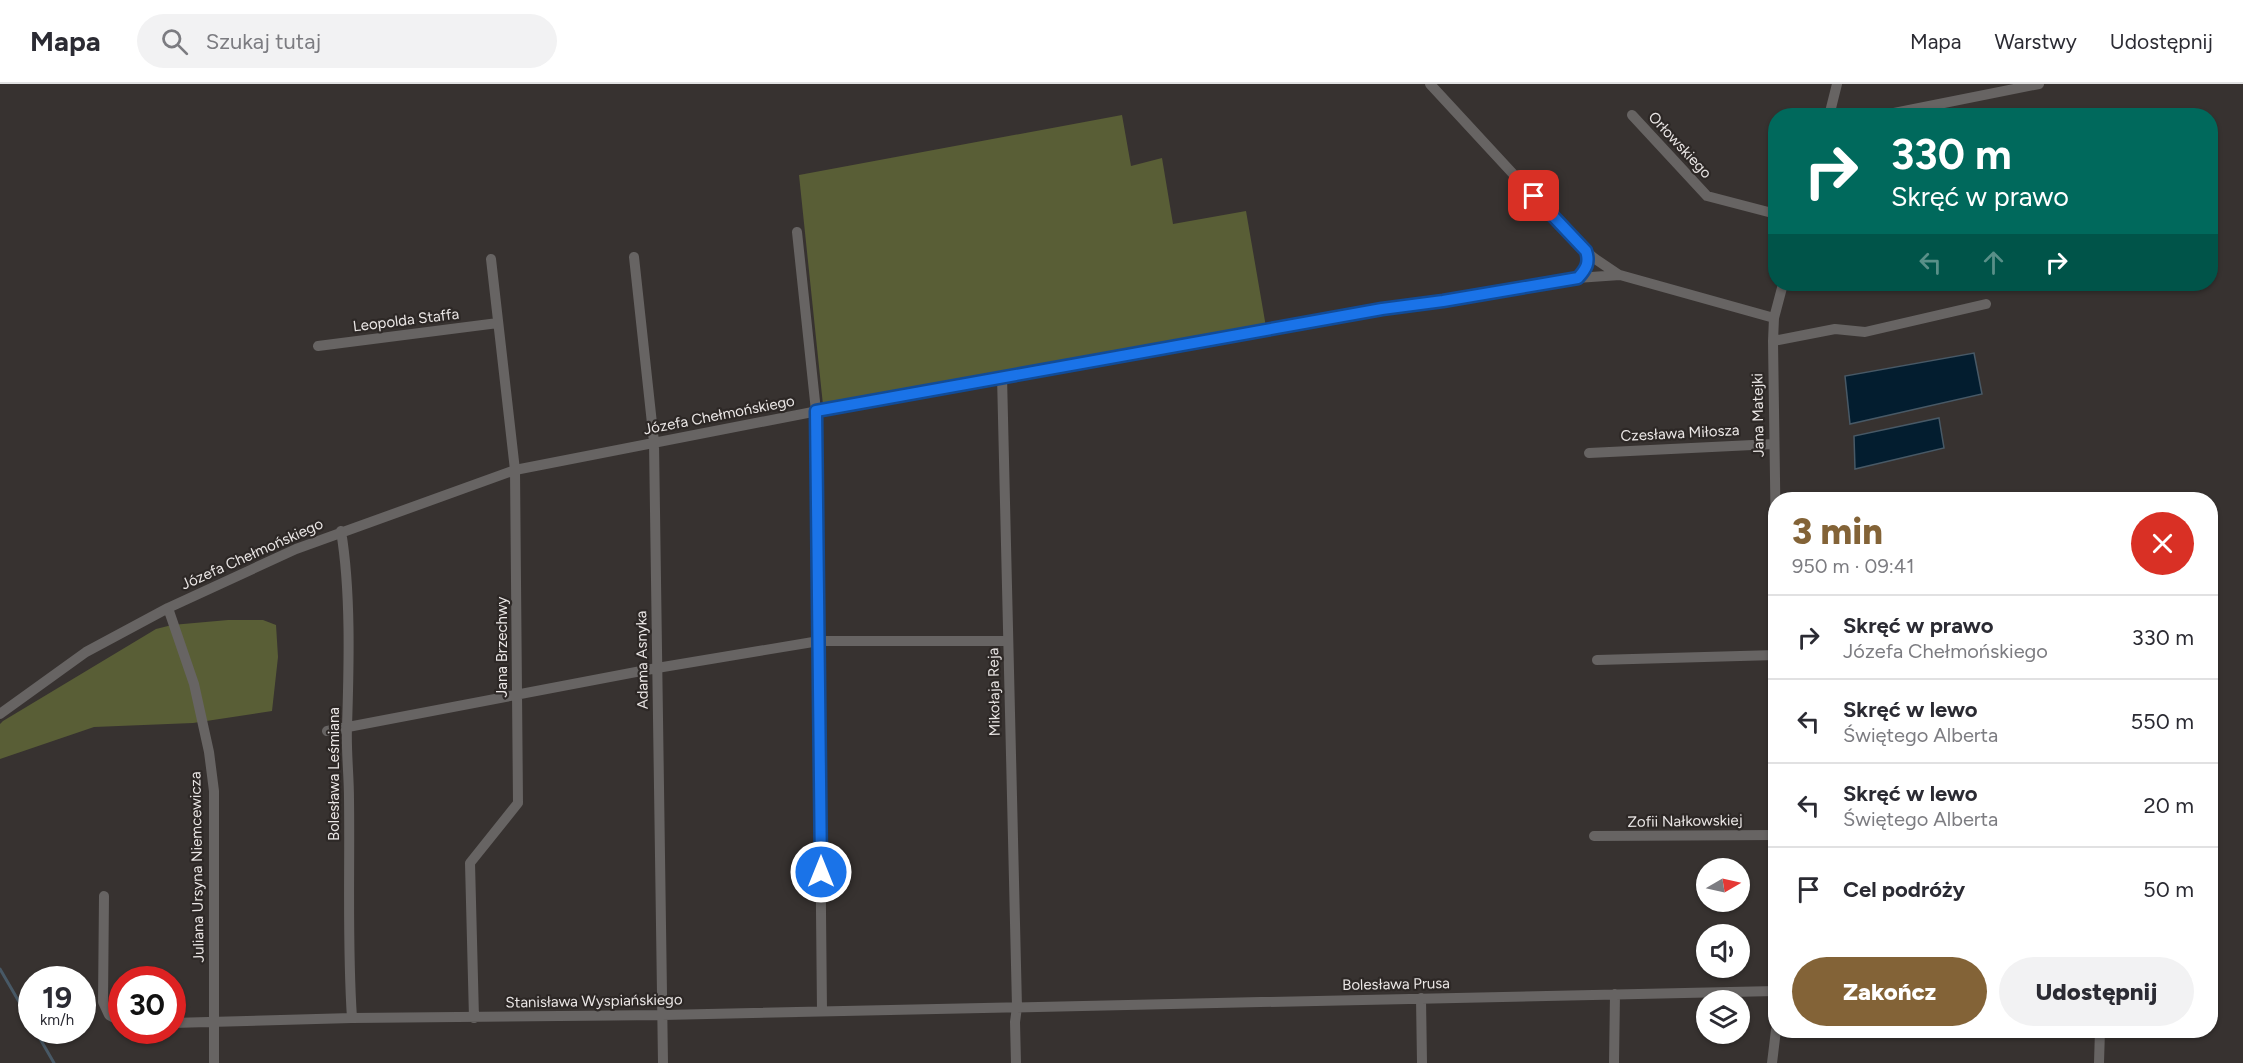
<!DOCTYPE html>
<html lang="pl">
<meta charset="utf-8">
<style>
:root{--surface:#fff;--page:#f2f2f3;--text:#2b2b33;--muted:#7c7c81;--line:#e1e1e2;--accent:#836337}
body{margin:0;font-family:Figtree,sans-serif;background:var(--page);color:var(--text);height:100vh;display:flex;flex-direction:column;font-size:22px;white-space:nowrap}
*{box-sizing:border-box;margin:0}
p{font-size:20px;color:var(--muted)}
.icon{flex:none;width:33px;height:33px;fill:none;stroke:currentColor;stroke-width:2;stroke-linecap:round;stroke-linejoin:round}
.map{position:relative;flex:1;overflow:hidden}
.details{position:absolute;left:1768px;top:408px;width:450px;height:546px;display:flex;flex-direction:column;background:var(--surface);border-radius:24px;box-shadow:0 2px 4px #0004}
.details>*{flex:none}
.banner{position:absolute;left:1768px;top:24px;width:450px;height:183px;border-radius:24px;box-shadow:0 2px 4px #0004;background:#00695c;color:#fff;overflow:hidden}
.needle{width:39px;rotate:81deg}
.tools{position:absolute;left:1696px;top:774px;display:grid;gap:12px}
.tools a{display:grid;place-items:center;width:54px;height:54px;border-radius:50%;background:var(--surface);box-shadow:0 2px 4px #0004;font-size:30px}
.speed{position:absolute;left:18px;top:882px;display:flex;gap:12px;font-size:30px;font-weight:700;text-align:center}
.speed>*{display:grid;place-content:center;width:78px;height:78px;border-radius:50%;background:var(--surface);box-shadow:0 2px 4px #0004;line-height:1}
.speed small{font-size:15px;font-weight:400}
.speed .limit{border:9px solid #d22;background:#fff;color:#111}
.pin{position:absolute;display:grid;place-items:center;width:51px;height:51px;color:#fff;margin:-26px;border-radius:12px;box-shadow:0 3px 9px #0006}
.me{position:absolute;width:66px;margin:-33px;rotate:0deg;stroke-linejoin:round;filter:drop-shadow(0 0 4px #0008)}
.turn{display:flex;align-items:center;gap:21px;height:126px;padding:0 24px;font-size:27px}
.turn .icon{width:78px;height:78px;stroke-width:2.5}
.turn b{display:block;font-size:42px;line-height:51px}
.lanes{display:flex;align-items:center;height:57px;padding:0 24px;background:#0003;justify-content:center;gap:30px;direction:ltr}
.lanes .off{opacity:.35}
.round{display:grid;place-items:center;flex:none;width:63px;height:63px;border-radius:32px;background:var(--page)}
.head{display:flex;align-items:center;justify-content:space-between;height:102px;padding:0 24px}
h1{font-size:36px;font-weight:800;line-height:45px;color:var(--accent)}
.action{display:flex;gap:12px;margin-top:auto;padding:12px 24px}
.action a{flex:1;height:69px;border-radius:36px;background:var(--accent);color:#fff;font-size:24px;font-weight:800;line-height:69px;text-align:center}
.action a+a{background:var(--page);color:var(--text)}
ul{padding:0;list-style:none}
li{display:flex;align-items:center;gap:18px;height:84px;padding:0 24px;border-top:2px solid var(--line)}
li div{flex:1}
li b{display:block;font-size:22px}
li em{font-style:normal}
header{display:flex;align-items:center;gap:36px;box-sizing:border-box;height:84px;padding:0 30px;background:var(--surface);border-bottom:2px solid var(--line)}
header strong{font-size:28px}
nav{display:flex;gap:33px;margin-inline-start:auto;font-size:21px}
.search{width:420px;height:54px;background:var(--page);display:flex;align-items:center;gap:15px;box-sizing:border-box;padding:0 21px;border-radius:33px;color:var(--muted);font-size:22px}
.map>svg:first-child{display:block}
.forest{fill:#595e36}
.water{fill:#031d2f;stroke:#485966;stroke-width:1.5}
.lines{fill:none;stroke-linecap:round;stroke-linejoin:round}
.stream{stroke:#485966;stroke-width:3}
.minor{stroke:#676463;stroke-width:10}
.route-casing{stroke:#114b97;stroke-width:15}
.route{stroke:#1a73e8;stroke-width:10}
.labels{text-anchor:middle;stroke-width:4.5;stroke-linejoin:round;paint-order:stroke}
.street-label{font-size:15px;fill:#eae6e5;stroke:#2d2826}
</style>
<header>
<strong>Mapa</strong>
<div class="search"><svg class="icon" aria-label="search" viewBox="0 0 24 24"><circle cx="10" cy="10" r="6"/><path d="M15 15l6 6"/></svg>Szukaj tutaj</div>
<nav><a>Mapa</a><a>Warstwy</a><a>Udostępnij</a></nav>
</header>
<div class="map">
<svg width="2243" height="979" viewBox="0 0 2243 979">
<rect width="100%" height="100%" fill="#373230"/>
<path class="forest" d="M1122 31 1131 82 1162 74 1173 140 1246 127 1266 243 823 321 799 91Z
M228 536H263L276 541 278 573 272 627 193 639 94 643 0 675V640L3 637 156 545 172 541Z"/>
<path class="water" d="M1974 269 1982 310 1850 340 1845 292Z
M1939 334 1944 364 1855 385 1854 352Z"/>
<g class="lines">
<path class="stream" d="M0 885 32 940
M35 946 54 979"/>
<path class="minor" d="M1430 0 1578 160 1594 174 1619 191
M1632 31 1707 112 1776 130
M1829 32 1837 0
M1879 32 2039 0
M797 148 816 327 822 927
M634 173 654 358 663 979
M1773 257 1835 245 1865 248 1986 220
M318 262 498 239
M1002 292 1017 923 1015 938 1016 979
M1589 369 1773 360
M341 447C351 507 349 581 347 643 346 667 349 691 349 715 350 788 347 861 352 934
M1776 463 1773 257 1774 234 1783 200
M168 524 194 600 209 668 214 707V979
M1597 576 1776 571
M0 630 86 568 168 524 296 465 515 386 910 309 1382 225 1443 217 1562 195 1620 191 1774 234
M327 647 657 584 819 557H1008
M1594 752 1776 751
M104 812 103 918 109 931 122 938
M1421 914 1422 979
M474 934 470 779 518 719 515 386 491 175
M172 939 352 934 663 931 1776 907
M1614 979 1615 910
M1772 979 1776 946
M2099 979 2100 946"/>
</g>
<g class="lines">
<defs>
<path id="route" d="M821 788 816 327 1382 225 1443 217 1578 194C1586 185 1590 179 1586 167L1534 112"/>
</defs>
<use href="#route" class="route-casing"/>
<use href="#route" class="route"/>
</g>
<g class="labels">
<g class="street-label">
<text transform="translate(1680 61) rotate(47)" y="5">Orłowskiego</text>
<text transform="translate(406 236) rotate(-7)" y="5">Leopolda Staffa</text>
<text transform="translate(719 331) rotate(-11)" y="5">Józefa Chełmońskiego</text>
<text transform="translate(1758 331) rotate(-91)" y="5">Jana Matejki</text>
<text transform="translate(1680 349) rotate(-3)" y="5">Czesława Miłosza</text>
<text transform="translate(252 470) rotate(-24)" y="5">Józefa Chełmońskiego</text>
<text transform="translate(502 563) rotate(-90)" y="5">Jana Brzechwy</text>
<text transform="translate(642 576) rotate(-91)" y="5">Adama Asnyka</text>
<text transform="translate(994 608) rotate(-91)" y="5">Mikołaja Reja</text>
<text transform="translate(334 690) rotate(-90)" y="5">Bolesława Leśmiana</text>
<text transform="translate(1685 737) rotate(-1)" y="5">Zofii Nałkowskiej</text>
<text transform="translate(197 783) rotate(-91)" y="5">Juliana Ursyna Niemcewicza</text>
<text transform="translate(1396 900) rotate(-1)" y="5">Bolesława Prusa</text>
<text transform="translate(594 917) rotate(-1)" y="5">Stanisława Wyspiańskiego</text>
</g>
</g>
</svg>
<div class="tools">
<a><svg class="needle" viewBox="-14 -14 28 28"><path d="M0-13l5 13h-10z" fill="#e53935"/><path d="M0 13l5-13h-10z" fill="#7c7c81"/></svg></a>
<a><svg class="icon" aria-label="sound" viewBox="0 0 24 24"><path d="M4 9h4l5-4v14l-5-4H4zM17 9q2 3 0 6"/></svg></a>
<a><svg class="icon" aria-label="layers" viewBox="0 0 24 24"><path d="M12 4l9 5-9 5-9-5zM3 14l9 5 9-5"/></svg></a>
</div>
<div class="speed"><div>19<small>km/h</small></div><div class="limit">30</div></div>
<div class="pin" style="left:1534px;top:112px;background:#d93025"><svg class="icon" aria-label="arrive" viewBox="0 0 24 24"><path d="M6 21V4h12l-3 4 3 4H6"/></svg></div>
<svg class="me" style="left:821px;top:788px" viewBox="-20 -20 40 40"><circle r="17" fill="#1a73e8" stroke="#fff" stroke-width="3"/><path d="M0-11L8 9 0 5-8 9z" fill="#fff"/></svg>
<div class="banner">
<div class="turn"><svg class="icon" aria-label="right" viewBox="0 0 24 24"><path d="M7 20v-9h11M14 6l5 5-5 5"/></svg><div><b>330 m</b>Skręć w prawo</div></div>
<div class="lanes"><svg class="icon off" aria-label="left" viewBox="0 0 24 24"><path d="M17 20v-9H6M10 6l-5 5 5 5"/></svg><svg class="icon off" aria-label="ahead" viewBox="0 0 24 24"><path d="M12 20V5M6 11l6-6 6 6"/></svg><svg class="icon" aria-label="right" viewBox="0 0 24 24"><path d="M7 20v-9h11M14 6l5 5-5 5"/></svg></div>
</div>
<section class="details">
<div class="head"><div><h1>3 min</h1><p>950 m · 09:41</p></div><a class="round" style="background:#d93025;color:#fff"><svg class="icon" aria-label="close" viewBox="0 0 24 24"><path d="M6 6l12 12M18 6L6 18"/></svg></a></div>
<ul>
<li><svg class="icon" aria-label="right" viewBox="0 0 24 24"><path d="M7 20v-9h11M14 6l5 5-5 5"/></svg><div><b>Skręć w prawo</b><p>Józefa Chełmońskiego</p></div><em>330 m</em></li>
<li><svg class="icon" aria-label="left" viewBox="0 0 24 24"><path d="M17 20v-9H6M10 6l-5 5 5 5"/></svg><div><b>Skręć w lewo</b><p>Świętego Alberta</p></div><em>550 m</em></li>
<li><svg class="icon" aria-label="left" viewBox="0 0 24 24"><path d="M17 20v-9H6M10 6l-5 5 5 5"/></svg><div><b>Skręć w lewo</b><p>Świętego Alberta</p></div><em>20 m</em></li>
<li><svg class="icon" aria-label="arrive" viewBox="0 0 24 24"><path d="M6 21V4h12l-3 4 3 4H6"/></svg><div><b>Cel podróży</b></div><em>50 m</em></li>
</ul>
<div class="action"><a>Zakończ</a><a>Udostępnij</a></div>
</section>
</div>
